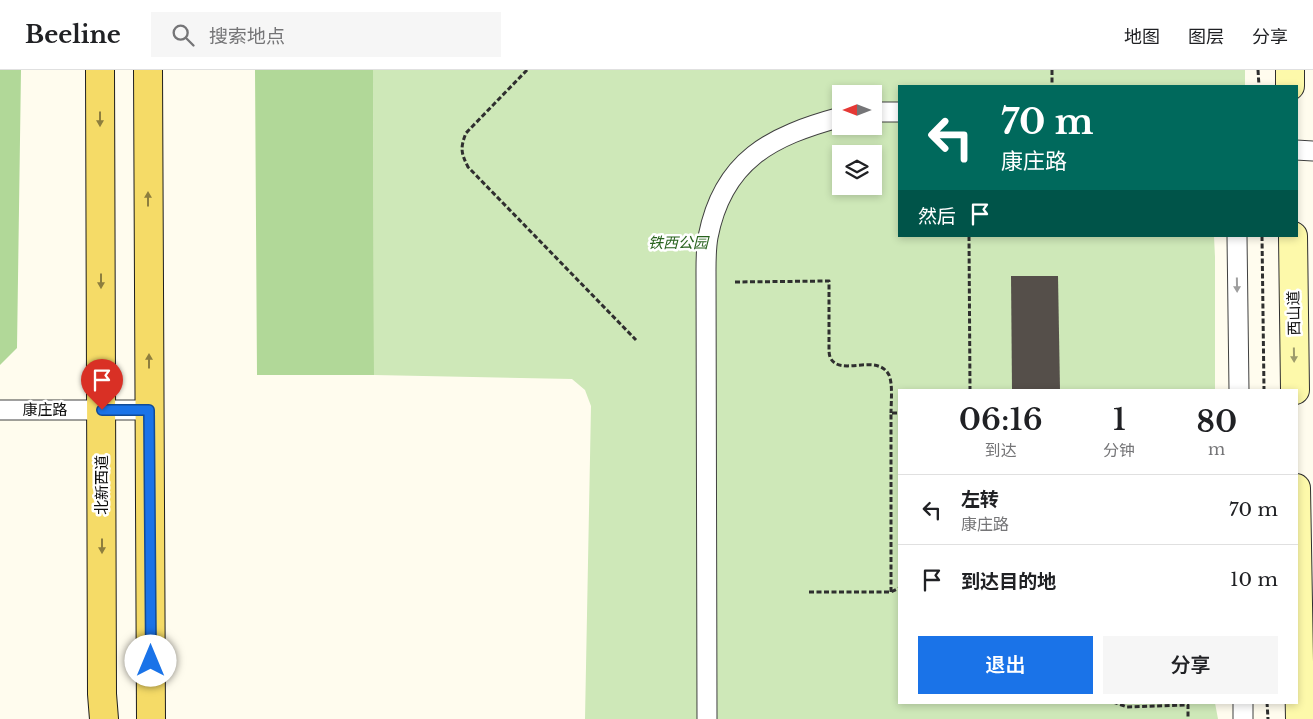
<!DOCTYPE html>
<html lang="zh">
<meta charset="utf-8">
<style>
:root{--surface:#fff;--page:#f6f6f6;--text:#202124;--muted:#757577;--line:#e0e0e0;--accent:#1a73e8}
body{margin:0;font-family:"Libre Baskerville","Noto Sans SC",serif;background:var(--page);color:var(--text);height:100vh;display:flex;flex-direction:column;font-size:19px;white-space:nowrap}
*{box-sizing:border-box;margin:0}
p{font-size:16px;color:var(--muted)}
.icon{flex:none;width:28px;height:28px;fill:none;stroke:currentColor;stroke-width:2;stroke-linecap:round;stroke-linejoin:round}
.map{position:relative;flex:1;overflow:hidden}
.sheet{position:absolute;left:898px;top:319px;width:400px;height:315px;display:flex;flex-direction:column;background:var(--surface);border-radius:0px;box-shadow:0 2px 8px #0003}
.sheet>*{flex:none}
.banner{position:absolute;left:898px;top:15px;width:400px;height:152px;border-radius:0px;box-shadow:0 2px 8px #0003;background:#00695c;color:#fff;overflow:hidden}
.needle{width:32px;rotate:270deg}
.fabs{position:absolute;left:832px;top:15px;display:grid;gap:10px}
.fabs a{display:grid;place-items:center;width:50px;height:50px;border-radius:0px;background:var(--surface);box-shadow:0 2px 8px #0003;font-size:25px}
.pin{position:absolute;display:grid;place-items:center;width:42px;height:42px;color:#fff;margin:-51px -21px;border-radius:50% 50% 50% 0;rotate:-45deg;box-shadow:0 0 5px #0007}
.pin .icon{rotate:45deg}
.me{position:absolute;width:55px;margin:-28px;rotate:0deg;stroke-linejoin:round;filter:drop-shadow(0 0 4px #0008)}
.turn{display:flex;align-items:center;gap:18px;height:105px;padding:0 20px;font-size:22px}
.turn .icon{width:65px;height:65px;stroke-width:2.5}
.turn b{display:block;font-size:35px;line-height:42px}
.then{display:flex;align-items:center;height:48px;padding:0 20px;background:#0003;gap:10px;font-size:19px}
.eta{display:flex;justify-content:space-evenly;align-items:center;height:85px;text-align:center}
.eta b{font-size:30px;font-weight:600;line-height:35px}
.primary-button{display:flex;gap:10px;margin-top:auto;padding:10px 20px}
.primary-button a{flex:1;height:58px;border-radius:0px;background:var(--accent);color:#fff;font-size:20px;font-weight:600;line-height:58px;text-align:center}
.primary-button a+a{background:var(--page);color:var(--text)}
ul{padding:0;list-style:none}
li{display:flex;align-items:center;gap:15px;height:70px;padding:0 20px;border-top:1px solid var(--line)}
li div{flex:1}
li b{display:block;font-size:19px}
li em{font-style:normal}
header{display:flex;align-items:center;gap:30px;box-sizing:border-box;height:70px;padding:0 25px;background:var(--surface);border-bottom:1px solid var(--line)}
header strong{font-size:24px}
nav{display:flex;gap:28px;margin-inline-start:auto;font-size:18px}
.search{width:350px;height:45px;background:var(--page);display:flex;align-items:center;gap:12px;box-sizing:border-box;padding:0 18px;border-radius:0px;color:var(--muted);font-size:19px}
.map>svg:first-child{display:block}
.green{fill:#cee8b8;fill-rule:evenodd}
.forest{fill:#b1d898}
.building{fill:#554f4a}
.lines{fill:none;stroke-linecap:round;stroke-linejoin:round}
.minor-casing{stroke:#404040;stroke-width:21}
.secondary-casing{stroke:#2f2f2f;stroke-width:30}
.primary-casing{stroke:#1e1e1e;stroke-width:30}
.path{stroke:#2f2f2f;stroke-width:3;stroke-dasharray:5 2.5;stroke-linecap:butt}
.minor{stroke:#fff;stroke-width:19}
.secondary{stroke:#fdf9aa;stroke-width:28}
.primary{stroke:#f5db67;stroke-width:28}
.oneway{fill:#8d7e3e}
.oneway2{fill:#9e9e9e}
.oneway3{fill:#9d9b6b}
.route-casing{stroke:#114b97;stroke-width:12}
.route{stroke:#1a73e8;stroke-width:9}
.labels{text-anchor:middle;stroke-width:5;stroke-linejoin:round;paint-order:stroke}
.park-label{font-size:15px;font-style:italic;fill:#29631f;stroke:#fff}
.street-label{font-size:15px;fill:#0d0d0d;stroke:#fff}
</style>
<header>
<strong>Beeline</strong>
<div class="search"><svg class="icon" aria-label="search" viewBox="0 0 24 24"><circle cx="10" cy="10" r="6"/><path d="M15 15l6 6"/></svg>搜索地点</div>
<nav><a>地图</a><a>图层</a><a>分享</a></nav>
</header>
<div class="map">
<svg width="1313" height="649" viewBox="0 0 1313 649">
<rect width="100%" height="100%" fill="#fffcee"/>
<path class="green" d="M373 0H1245V16H899V166H1214L1215 187V320H899V632L1215 633 1218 649H585L591 336 585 320 572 309 374 305ZM841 24H874V56H841ZM841 84H874V116H841Z"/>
<path class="forest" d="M0 0H21L17 278 0 295Z
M255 0H373L374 305H257Z"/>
<path class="building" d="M1011 206H1058L1060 320H1012Z"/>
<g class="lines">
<defs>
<path id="minor" d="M874 42H899
M1296 80 1313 81
M1237 166 1239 320
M0 340H149
M1243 632V649
M707 649 706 201C706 190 706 178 708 167 723 90 771 66 841 47"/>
<path id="secondary" d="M1290 0V16
M1293 166 1295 320
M1296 418 1300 649"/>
<path id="primary" d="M100 0 102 624 104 649
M148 0 151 649"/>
</defs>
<use href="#minor" class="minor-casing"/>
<use href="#secondary" class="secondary-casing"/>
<use href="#primary" class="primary-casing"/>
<path class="path" d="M527 0 466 63C460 78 461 83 468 97L636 270
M1052 0V16
M1258 0 1259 16
M969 166 970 320
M1262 166 1264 320
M735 212 829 211V279C829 281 829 284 830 287 839 308 877 282 889 305 893 314 891 333 891 343
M809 522H891L899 518
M891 522V343H899
M1113 632 1127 637 1188 635V649
M1267 632 1268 649"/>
<use href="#minor" class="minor"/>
<use href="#secondary" class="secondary"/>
<use href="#primary" class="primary"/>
</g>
<defs><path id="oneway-solid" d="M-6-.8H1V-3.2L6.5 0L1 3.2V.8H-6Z" transform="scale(1.25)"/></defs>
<g class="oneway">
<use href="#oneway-solid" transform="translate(100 49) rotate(90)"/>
<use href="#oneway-solid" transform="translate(148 129) rotate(-90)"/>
<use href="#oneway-solid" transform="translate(101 211) rotate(90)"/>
<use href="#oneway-solid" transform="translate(149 291) rotate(-90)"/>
<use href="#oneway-solid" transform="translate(102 476) rotate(90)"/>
</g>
<use class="oneway2" href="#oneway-solid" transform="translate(1237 215) rotate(89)"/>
<use class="oneway3" href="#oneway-solid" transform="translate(1294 285) rotate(89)"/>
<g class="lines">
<defs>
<path id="route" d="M102 340H149L151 591"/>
</defs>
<use href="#route" class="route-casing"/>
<use href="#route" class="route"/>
</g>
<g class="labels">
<g class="park-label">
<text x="678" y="178">铁西公园</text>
</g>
<g class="street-label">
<text transform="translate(1294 243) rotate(-91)" y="5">西山道</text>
<text x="45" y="345">康庄路</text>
<text transform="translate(102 415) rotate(-90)" y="5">北新西道</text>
</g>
</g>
</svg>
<div class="fabs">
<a><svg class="needle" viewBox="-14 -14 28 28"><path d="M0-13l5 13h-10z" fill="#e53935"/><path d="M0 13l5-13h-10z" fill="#757577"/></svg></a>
<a><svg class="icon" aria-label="layers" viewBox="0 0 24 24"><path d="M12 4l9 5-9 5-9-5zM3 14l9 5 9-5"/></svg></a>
</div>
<div class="pin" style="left:102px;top:340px;background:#d93025"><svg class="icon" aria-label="arrive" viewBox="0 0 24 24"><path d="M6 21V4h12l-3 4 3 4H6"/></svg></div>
<svg class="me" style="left:151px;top:591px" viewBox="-20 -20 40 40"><circle r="19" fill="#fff"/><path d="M0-13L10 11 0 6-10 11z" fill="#1a73e8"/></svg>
<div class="banner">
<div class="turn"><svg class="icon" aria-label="left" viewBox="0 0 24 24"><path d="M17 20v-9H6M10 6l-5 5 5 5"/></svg><div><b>70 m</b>康庄路</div></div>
<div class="then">然后<svg class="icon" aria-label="arrive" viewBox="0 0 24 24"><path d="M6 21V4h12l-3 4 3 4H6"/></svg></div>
</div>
<section class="sheet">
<div class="eta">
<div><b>06:16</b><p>到达</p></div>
<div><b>1</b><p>分钟</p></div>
<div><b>80</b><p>m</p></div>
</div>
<ul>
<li><svg class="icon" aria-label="left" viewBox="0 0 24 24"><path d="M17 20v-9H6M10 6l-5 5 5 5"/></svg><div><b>左转</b><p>康庄路</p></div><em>70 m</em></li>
<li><svg class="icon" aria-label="arrive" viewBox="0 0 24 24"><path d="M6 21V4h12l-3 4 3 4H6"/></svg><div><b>到达目的地</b></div><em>10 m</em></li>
</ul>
<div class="primary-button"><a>退出</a><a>分享</a></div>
</section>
</div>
